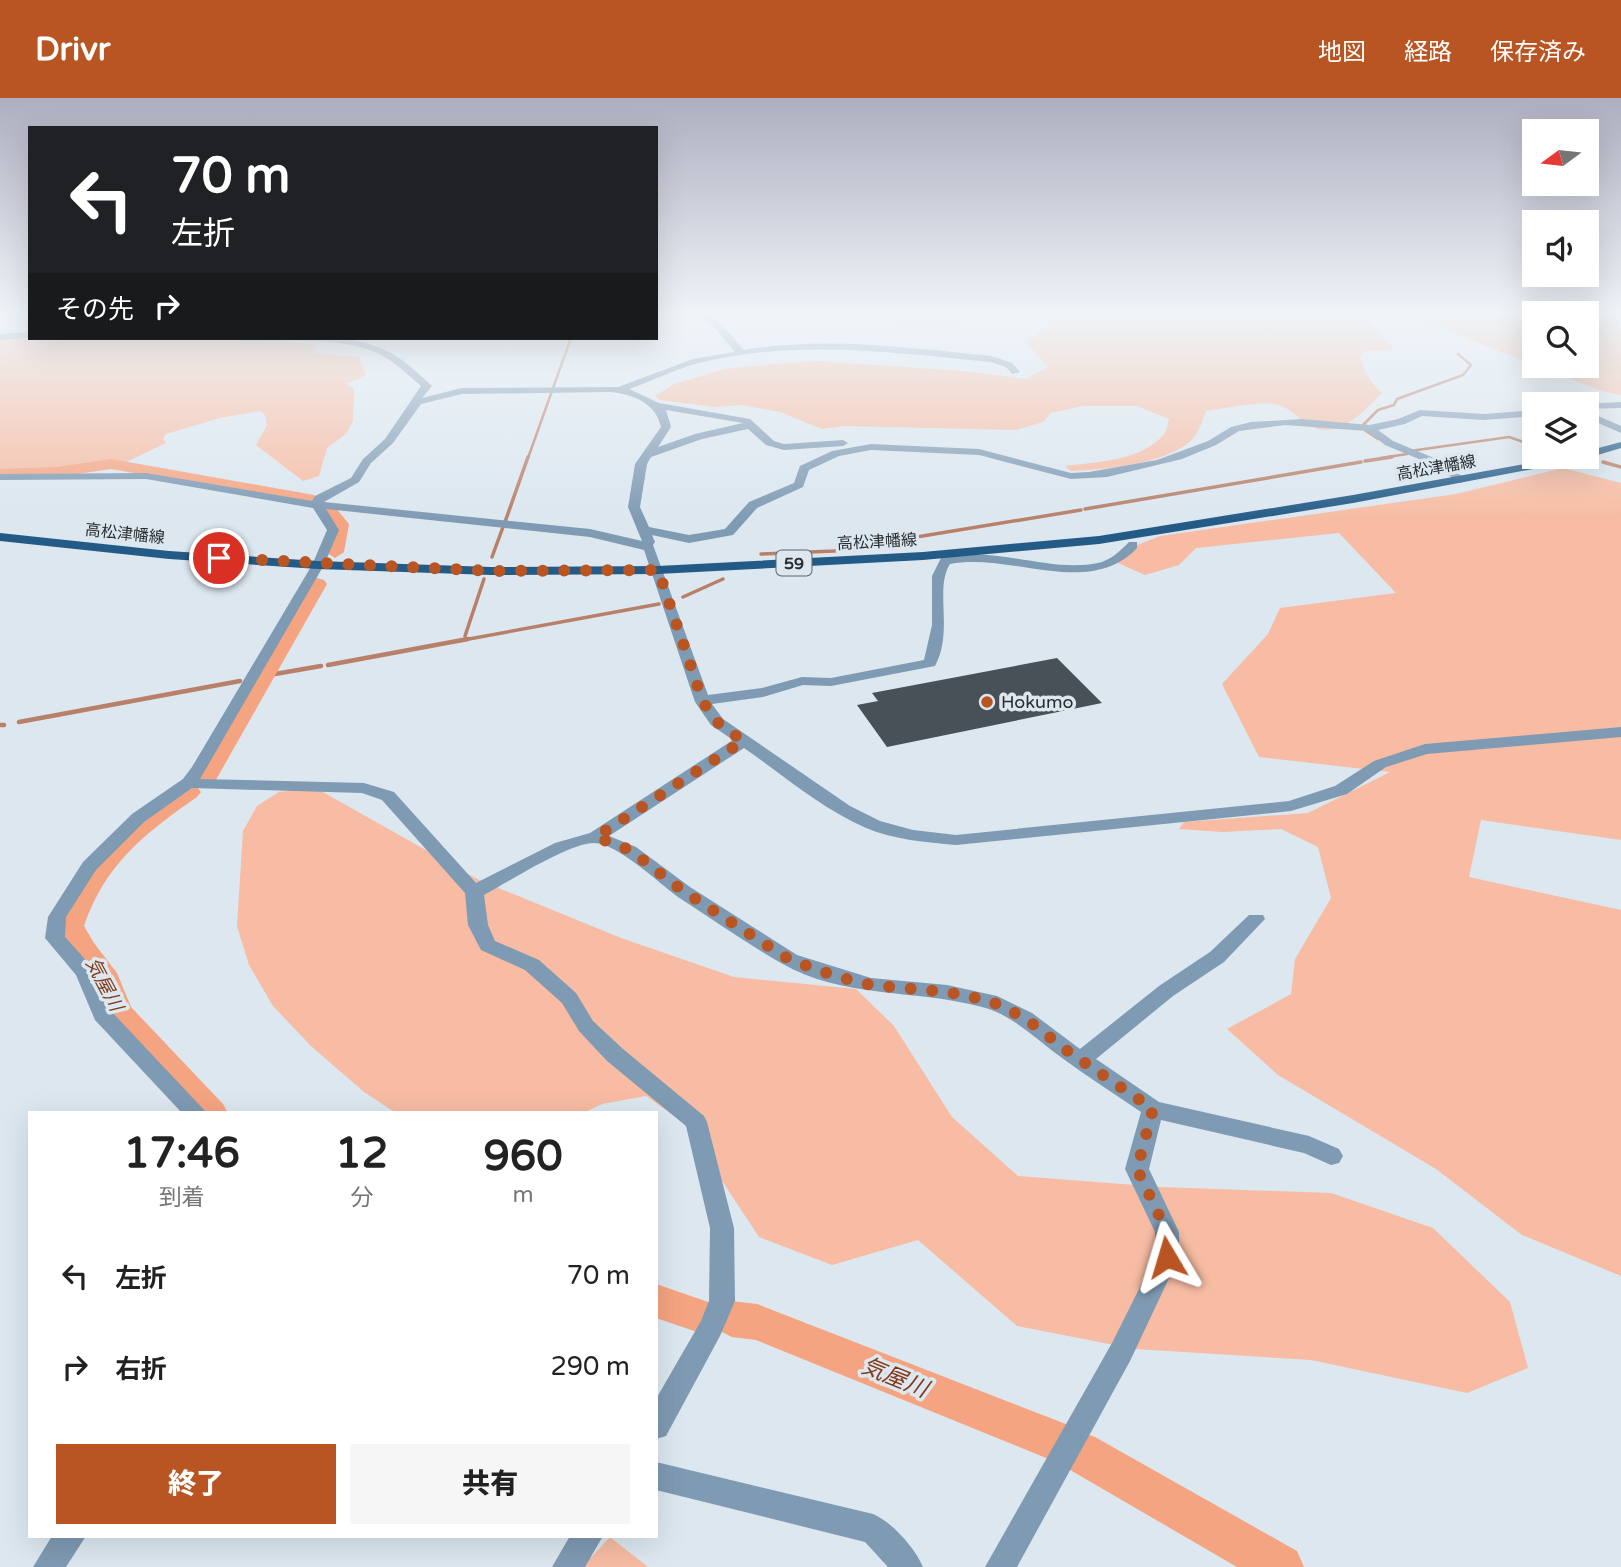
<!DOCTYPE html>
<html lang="ja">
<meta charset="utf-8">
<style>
:root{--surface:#fff;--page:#f6f6f6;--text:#222;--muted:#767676;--accent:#b95523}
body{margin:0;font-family:"Varela Round","Noto Sans JP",sans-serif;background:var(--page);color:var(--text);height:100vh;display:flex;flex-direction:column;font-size:26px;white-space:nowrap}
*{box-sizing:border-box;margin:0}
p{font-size:23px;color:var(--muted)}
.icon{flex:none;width:38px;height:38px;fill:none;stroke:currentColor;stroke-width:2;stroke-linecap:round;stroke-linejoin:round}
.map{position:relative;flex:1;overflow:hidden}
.details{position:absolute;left:28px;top:1013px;width:630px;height:427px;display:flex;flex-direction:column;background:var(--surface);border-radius:0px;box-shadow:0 7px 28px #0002}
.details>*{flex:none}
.hud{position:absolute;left:28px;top:28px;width:630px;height:214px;border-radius:0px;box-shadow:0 7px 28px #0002;background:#202124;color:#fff;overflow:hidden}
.needle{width:46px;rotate:255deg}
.fabs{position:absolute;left:1522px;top:21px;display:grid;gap:14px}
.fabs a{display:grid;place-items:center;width:77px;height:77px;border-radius:0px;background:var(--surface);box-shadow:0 7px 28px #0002;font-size:35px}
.pin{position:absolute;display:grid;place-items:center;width:60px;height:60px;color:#fff;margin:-30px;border:4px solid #fff;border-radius:50%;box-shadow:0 2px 7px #0007}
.me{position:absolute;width:77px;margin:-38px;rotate:353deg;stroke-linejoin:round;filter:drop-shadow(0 0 5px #0008)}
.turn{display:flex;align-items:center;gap:24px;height:147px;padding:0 28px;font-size:32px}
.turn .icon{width:91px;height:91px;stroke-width:2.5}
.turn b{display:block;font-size:49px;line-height:60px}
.then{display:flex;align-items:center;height:66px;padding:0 28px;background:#0003;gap:14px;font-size:26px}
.eta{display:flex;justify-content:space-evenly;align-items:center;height:119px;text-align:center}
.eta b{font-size:42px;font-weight:800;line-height:49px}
.action{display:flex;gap:14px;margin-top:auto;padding:14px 28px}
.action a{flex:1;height:80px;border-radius:0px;background:var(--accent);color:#fff;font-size:28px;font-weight:800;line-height:80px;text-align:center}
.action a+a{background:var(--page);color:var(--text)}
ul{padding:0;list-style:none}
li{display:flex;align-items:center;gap:21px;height:91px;padding:0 28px}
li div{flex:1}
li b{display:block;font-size:26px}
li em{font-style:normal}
header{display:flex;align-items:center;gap:42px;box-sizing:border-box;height:98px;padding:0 35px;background:var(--accent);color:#fff}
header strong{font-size:33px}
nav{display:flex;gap:38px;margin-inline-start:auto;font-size:24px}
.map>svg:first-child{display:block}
.green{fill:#f7bca3}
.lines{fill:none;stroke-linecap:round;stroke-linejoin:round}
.stream-far2{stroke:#b88069;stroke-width:2.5}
.stream-far1{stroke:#b88069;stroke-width:3.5}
.stream{stroke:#b88069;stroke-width:4.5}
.river{fill:#f5a481;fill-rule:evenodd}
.building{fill:#485058}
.minor{fill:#7f9ab3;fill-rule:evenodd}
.major{fill:#245b86;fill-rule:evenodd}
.route{stroke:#b95523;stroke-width:12;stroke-dasharray:0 21.6}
.poi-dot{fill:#b95523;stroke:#dce7f0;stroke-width:2.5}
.labels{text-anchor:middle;stroke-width:7;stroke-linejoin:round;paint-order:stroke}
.far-street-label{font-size:16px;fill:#292d30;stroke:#dce7f0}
.shield{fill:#dce7f0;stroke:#5f656a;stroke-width:2}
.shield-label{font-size:16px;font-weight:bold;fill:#292d30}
.poi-label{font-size:18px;fill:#292d30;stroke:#dce7f0;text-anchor:start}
.water-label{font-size:19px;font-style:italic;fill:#833b17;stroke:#dce7f0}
.near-water-label{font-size:23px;font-style:italic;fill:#833b17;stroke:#dce7f0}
</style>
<header>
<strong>Drivr</strong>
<nav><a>地図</a><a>経路</a><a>保存済み</a></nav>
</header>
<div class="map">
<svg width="1621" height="1469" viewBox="0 0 1621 1469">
<rect width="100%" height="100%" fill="#dce7f0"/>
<path class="green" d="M829 217H975C950 233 922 224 895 223 872 222 852 221 829 217Z
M1040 217H1362L1392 248 1393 252 1363 253 1360 260C1365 274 1371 286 1382 295 1365 312 1340 341 1313 329 1302 324 1293 313 1282 308 1265 301 1225 311 1206 313 1202 324 1198 338 1187 346 1158 367 1106 371 1071 373L1065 368C1095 364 1143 363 1164 336 1167 333 1168 325 1169 321L1137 308H1083L1051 315 1043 324 1016 332 845 328 822 331 780 314 741 307 714 309 659 302 655 298 674 286 724 271 785 265 817 263 963 273 1025 281 1048 269 1025 243 1050 228Z
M1410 217H1535V267L1414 220Z
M1587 217H1621V225L1617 226 1621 230V297L1602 293 1538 268H1587Z
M199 240 317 246 314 255 359 259 366 277 346 286 354 291 353 323 346 336 327 350 319 378 303 383 256 347 267 327 265 317 260 313 220 320 166 336 163 341 166 345 124 365 0 373V241Z
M1563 370 1621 385V742L1481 722 1469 779 1621 812V1178L1522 1137 1436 1071 1278 977 1227 931 1291 896 1295 861 1331 800 1318 749 1281 731 1222 734 1179 731 1184 724 1308 715 1390 674 1259 659 1222 586 1268 536 1280 510 1396 495 1339 435 1196 450 1179 467 1145 477 1118 465 1135 448 1160 438 1456 396Z
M314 689 479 782 621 840 734 879 856 891 894 928 952 1019 1018 1078 1161 1089 1331 1095 1433 1130 1510 1204 1528 1270 1467 1295 1311 1262 1135 1251 1017 1228 918 1142 832 1167 759 1139 684 1025 646 998 602 1006 583 1015H396L364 994 311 948 273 908 249 867 237 828 243 733 257 708 279 694Z
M610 1439 648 1469H582Z"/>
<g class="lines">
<path class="stream-far2" d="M553 290 571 240
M1361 329 1378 312 1394 307 1397 301 1463 277 1471 267 1458 256
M1363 331 1378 341
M1410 353 1509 339 1535 348
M528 360 552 293
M1381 360 1407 356"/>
<path class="stream-far1" d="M1365 363 1392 359
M1603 364 1621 369
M1085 411 1361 364
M505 424 528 359
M874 446 1081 412
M761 456 834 453 868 447
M492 459 503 429
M683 499 723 481
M465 538 484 481
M458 543 659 506"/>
<path class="stream" d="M328 567 468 541
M275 576 321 568
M19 624 240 583
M0 627H4"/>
<path class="river" d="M111 361 314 397 323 402 314 407 111 371 57 379 0 381V371L57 369Z
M329 408 335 409 349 426 344 454 335 460 326 454 331 427 320 413Z
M317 480 324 482 327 486 217 680 214 685 205 687 196 685 193 680 307 486 310 482Z
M188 686 197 689 201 694 197 699C145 735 105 766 84 828L94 845 117 875 131 909 223 1006 228 1015H191L107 923 89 879 72 858 56 828C74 776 107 740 151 708 163 700 174 690 188 686Z
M656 1186 720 1208 732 1203 757 1206 1071 1328 1074 1336 1080 1333 1095 1339 1297 1453 1304 1469H1237L1065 1369 1062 1361 1056 1364 756 1242 732 1239 718 1232 706 1237 656 1220Z"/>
</g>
<path class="building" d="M1057 560 1102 605 887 649 857 607 878 603 872 595Z"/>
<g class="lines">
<path class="minor" d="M696 217C719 217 729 236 744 252 826 238 909 250 992 258L1012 265 1020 274 1012 276 1006 269 991 264C893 254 795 241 699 265 676 271 652 283 629 291L659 305 750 321 774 343 784 346 843 342 848 345 843 348 784 352 766 347 748 331 702 341 651 359 647 366 640 409 649 429 689 437 725 431 749 404 794 385 800 368 832 353 871 346 979 351 1071 375 1089 374 1157 362 1208 343 1231 329 1251 324 1302 321 1370 327 1398 321 1420 312 1484 316 1535 312V318L1484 322 1422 318 1405 326 1378 332 1393 343 1434 360 1465 380 1467 382 1461 385 1426 364 1385 347 1367 333 1285 327 1239 333 1216 347 1182 361 1107 379 1071 381 979 357 871 352 839 358 809 372 803 389 757 410 733 437 689 445 652 437 655 444 653 447 708 597 762 590 802 579 831 580 924 562 932 527V478L941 460C997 447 1049 475 1098 465 1111 462 1119 454 1129 444H1137V450C1089 501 1011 454 950 466 934 491 954 533 935 568L831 588 803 587 763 599 712 606 723 621 850 708 880 723 913 732 956 737 1289 703 1335 688 1374 663 1425 646 1621 629V639L1427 656 1386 669 1347 696 1291 713 956 747C926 744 894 742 866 730 822 711 783 677 744 650L609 738 636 749 690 789 797 857 871 880 947 887 997 898 1032 915 1080 951 1159 888 1210 854 1249 817H1263L1265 821 1224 864 1173 898 1096 961 1159 1004 1309 1038 1339 1051 1343 1058 1339 1065 1331 1067 1304 1055 1161 1022 1149 1071 1179 1134V1159L1130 1263 1017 1469H985L1112 1245 1155 1159V1134L1125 1071 1141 1014C1115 996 1088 979 1062 960 1037 942 1013 917 982 909 916 891 843 901 781 865 746 845 712 821 678 799 659 785 617 745 594 745 569 745 508 784 484 797L488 827 495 843 539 862 576 895 593 923 623 951 704 1018 707 1024 734 1130 735 1203 720 1238 666 1338 656 1341V1301L701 1223 709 1203 710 1130 686 1028 607 963 579 933 562 905 525 872 481 852 468 827 465 795 382 702 362 695 192 690 144 724 96 772 66 819 65 839 92 869 111 913 207 1015H182L95 922 76 877 45 840 48 819 83 764 132 716 183 681 192 669 312 467 327 432 313 410 146 381 0 382V376L146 375 312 403 315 398 351 380 363 361 385 341 421 288C407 276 394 263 377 255 337 237 284 245 241 243L237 240C284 240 343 231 387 253 403 261 417 274 430 286L432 288 422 300 462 290 618 289 693 261 735 254 712 227ZM610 294C633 296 656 305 661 329L635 366 628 409 642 443 590 431 324 404 359 384 371 365 393 345 421 306 462 296ZM666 312 743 325 695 336 658 349 671 329ZM326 411 590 439 644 452 695 604 711 627 733 642 590 735 555 745 476 785 394 694 364 685 200 681 324 467 339 432Z
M30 234V240L0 242V236Z
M1621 304V310L1587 311V306H1583Z
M1587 313 1621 328V335L1587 320Z
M656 1364 873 1416C892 1424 915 1450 923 1469H888L865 1444 656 1392Z
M52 1438H86L66 1469H33Z
M570 1438H603L585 1469H552Z"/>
<path class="major" d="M1621 344V350L1581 362 1353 405 1099 446 923 462 658 476 491 477 318 471 169 461 0 443V435L169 453 318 463 491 469 658 468 923 454 1099 438 1353 397 1564 359H1587V353Z"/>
</g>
<linearGradient id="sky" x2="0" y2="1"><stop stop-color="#adaebf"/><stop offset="0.51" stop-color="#eff4f8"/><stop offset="1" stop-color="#eff4f8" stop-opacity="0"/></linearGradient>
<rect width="1621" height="423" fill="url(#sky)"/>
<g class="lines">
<path class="route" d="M219 460 491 473 658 472 703 604 717 624 743 643 596 739 630 752 683 793 790 862 838 879 871 887 947 894 990 903 1025 920 1069 954 1153 1011 1137 1071 1167 1134V1159"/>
</g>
<circle class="poi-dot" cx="987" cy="604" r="7"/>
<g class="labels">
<g class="far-street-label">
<text transform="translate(1436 369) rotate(-10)" y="6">高松津幡線</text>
<text transform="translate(125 435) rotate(6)" y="6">高松津幡線</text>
<text transform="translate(877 443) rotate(-3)" y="6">高松津幡線</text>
</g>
<rect class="shield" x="776.5" y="452.5" width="35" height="25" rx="5"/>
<g class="shield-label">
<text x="794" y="471">59</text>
</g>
<g class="poi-label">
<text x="1001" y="610">Hokumo</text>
</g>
<g class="water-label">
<text transform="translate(105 886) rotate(62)" y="7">気屋川</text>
</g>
<g class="near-water-label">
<text transform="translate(895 1279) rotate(22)" y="8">気屋川</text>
</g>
</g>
</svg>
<div class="fabs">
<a><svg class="needle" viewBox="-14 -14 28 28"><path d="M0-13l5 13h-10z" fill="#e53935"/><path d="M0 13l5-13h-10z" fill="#767676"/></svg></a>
<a><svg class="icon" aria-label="sound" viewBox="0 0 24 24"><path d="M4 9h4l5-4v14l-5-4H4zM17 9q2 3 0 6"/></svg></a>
<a><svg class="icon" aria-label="search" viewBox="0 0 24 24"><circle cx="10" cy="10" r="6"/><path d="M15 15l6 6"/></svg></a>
<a><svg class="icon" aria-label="layers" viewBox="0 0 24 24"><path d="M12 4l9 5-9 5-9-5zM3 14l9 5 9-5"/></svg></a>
</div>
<div class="pin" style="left:219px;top:460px;background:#d93025"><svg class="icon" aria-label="arrive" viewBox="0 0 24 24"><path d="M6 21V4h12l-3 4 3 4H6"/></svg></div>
<svg class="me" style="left:1167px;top:1159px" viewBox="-20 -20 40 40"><path d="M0-17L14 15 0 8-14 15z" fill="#b95523" stroke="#fff" stroke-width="4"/></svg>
<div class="hud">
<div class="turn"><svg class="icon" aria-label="left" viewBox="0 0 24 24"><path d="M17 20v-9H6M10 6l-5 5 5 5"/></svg><div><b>70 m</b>左折</div></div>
<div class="then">その先<svg class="icon" aria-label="right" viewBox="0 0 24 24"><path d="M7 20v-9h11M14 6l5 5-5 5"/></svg></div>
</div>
<section class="details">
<div class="eta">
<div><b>17:46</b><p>到着</p></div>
<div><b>12</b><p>分</p></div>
<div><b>960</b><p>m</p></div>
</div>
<ul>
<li><svg class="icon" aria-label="left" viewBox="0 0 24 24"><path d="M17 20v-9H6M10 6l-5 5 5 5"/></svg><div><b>左折</b></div><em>70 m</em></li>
<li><svg class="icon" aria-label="right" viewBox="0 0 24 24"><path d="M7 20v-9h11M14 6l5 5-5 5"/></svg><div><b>右折</b></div><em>290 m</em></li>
</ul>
<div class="action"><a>終了</a><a>共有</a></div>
</section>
</div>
